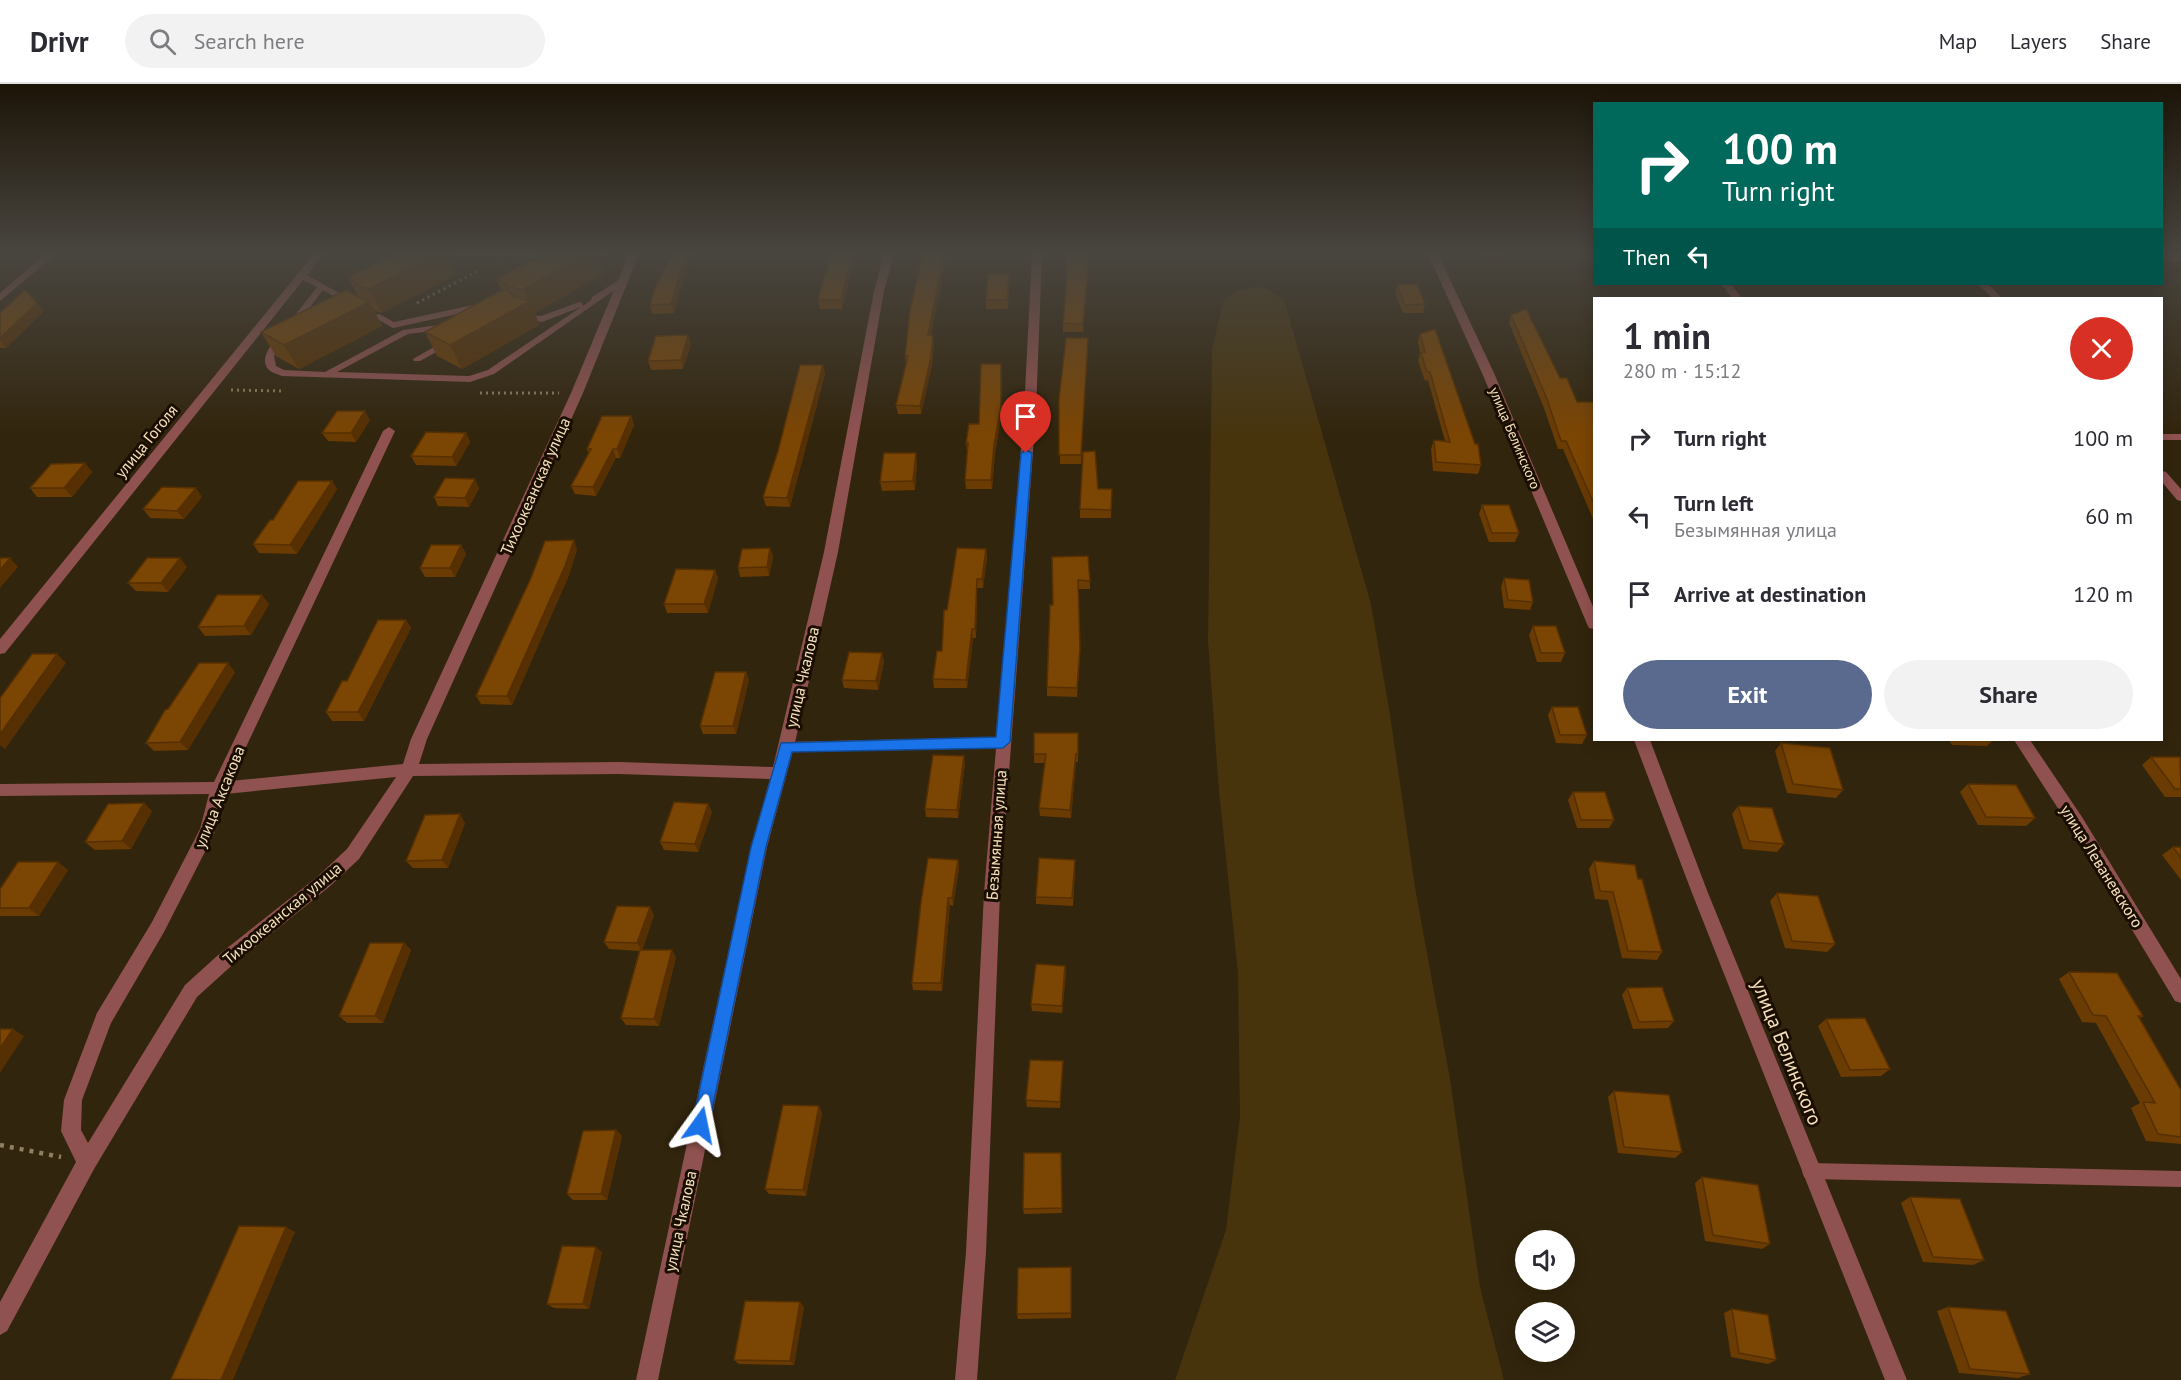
<!DOCTYPE html>
<meta charset="utf-8">
<style>
:root{--surface:#fff;--page:#f2f2f3;--text:#2b2b33;--muted:#7c7c81;--line:#e1e1e2;--accent:#596a8e}
body{margin:0;font-family:"PT Sans",sans-serif;background:var(--page);color:var(--text);height:100vh;display:flex;flex-direction:column;font-size:22px;white-space:nowrap}
*{box-sizing:border-box;margin:0}
p{font-size:20px;color:var(--muted)}
.icon{flex:none;width:33px;height:33px;fill:none;stroke:currentColor;stroke-width:2;stroke-linecap:round;stroke-linejoin:round}
.map{position:relative;flex:1;overflow:hidden}
.panel{position:absolute;left:1593px;top:213px;width:570px;height:444px;display:flex;flex-direction:column;background:var(--surface);border-radius:0px;box-shadow:0 3px 15px #0003}
.panel>*{flex:none}
.hud{position:absolute;left:1593px;top:18px;width:570px;height:183px;border-radius:0px;box-shadow:0 3px 15px #0003;background:#00695c;color:#fff;overflow:hidden}
.buttons{position:absolute;left:1515px;top:1146px;display:grid;gap:12px}
.buttons a{display:grid;place-items:center;width:60px;height:60px;border-radius:50%;background:var(--surface);box-shadow:0 3px 15px #0003;font-size:30px}
.pin{position:absolute;display:grid;place-items:center;width:51px;height:51px;color:#fff;margin:-62px -26px;border-radius:50% 50% 50% 0;rotate:-45deg;box-shadow:0 0 6px #0007}
.pin .icon{rotate:45deg}
.me{position:absolute;width:66px;margin:-33px;rotate:12deg;stroke-linejoin:round;filter:drop-shadow(0 0 4px #0008)}
.turn{display:flex;align-items:center;gap:21px;height:126px;padding:0 30px;font-size:27px}
.turn .icon{width:78px;height:78px;stroke-width:2.5}
.turn b{display:block;font-size:42px;line-height:51px}
.then{display:flex;align-items:center;height:57px;padding:0 30px;background:#0003;gap:12px;font-size:22px}
.round{display:grid;place-items:center;flex:none;width:63px;height:63px;border-radius:32px;background:var(--page)}
.headline{display:flex;align-items:center;justify-content:space-between;height:102px;padding:0 30px}
h1{font-size:36px;font-weight:700;line-height:45px}
.cta{display:flex;gap:12px;margin-top:auto;padding:12px 30px}
.cta a{flex:1;height:69px;border-radius:36px;background:var(--accent);color:#fff;font-size:24px;font-weight:700;line-height:69px;text-align:center}
.cta a+a{background:var(--page);color:var(--text)}
ul{padding:0;list-style:none}
li{display:flex;align-items:center;gap:18px;height:78px;padding:0 30px}
li div{flex:1}
li b{display:block;font-size:22px}
li em{font-style:normal}
header{display:flex;align-items:center;gap:36px;box-sizing:border-box;height:84px;padding:0 30px;background:var(--surface);border-bottom:2px solid var(--line)}
header strong{font-size:28px}
nav{display:flex;gap:33px;margin-inline-start:auto;font-size:21px}
.search{width:420px;height:54px;background:var(--page);display:flex;align-items:center;gap:15px;box-sizing:border-box;padding:0 21px;border-radius:33px;color:var(--muted);font-size:22px}
.map>svg:first-child{display:block}
.green{fill:#47340d}
.lines{fill:none;stroke-linecap:round;stroke-linejoin:round}
.path-far1{stroke:#8f7e60;stroke-width:3;stroke-dasharray:2 4;stroke-linecap:butt}
.path{stroke:#8f7e60;stroke-width:4.5;stroke-dasharray:4 6;stroke-linecap:butt}
.lane{fill:#905250;fill-rule:evenodd}
.street{fill:#905250;fill-rule:evenodd}
.wall{fill:#6a3b03}
.shaded-wall{fill:#563002}
.building{fill:#7b4503;stroke:#563002;stroke-width:1.5}
.route{fill:#1a73e8;stroke:#114b97;stroke-width:1.5}
.labels{text-anchor:middle;stroke-width:6;stroke-linejoin:round;paint-order:stroke}
.far-street-label{font-size:14px;fill:#f6e1bc;stroke:#1a0e00}
.street-label{font-size:16px;fill:#f6e1bc;stroke:#1a0e00}
.near-street-label{font-size:20px;fill:#f6e1bc;stroke:#1a0e00}
</style>
<header>
<strong>Drivr</strong>
<div class="search"><svg class="icon" aria-label="search" viewBox="0 0 24 24"><circle cx="10" cy="10" r="6"/><path d="M15 15l6 6"/></svg>Search here</div>
<nav><a>Map</a><a>Layers</a><a>Share</a></nav>
</header>
<div class="map">
<svg width="2181" height="1296" viewBox="0 0 2181 1296">
<rect width="100%" height="100%" fill="#32250d"/>
<path class="green" d="M1254 203 1265 204 1284 216 1371 520 1390 631 1416 809 1450 995 1480 1203 1504 1296H1175L1226 1146 1240 1033 1238 889 1219 707 1208 557 1212 267 1223 217 1234 208Z"/>
<g class="lines">
<path class="path-far1" d="M417 219 480 186
M231 306 283 307
M480 309H559"/>
<path class="path" d="M0 1061 61 1073"/>
<path class="lane" d="M451 170H559L560 171 556 173 455 172Z
M580 170H611L607 172 583 173H580Z
M299 190H305L355 218 348 220 323 206 295 243H289V239L317 203 299 194Z
M622 194 629 196 494 290 470 298 282 292C278 290 271 289 268 285 259 275 272 257 281 252L285 255 274 272 276 282 284 286 325 288 403 246 445 240 449 243 448 245 408 250 337 288 469 292 488 286 581 223 542 238 524 235V231L541 232 579 218 582 219 583 222 591 216 592 213Z
M482 219 486 222 485 224 393 244 372 232 379 230 394 238Z
M448 255 452 258 451 260 420 277H414L413 275Z
M2162 350H2181V356H2162Z
M1003 653 1007 655 1009 658 1007 661 1003 663 786 668 782 666 780 663 782 660 786 658Z
M1810 1079 2181 1087V1103L1810 1095 1804 1093 1802 1087 1804 1081Z"/>
<path class="street" d="M45 170H56L0 217V209Z
M314 170H324L5 569 0 570V555Z
M629 170H639L583 309 427 655 419 680 619 678 773 683 824 468 874 207 884 170H894L884 207 838 468 794 663 767 763 658 1296H636L751 763 770 695 619 690 413 692 359 775 329 803 229 884 197 913 94 1085 7 1247 0 1251V1218L76 1078 61 1047 64 1016 97 929 152 838 200 745 209 710 0 712V700L214 698 383 347 389 343 395 347 230 697 403 680 411 655 571 309ZM396 693 347 765 317 793 217 872 185 901 88 1059 81 1046 82 1016 111 939 164 848 214 750 225 710Z
M1032 170H1042L1036 327 1000 809 986 1168 977 1296H955L966 1168 984 809 1024 327Z
M1428 170H1438L1494 289 1594 525V545L1589 544 1587 540 1482 289Z
M1721 200H1731L1742 214H1732Z
M1978 200H1988L2002 214H1992Z
M2162 387 2166 388 2181 405V417L2177 416 2162 398Z
M1634 656H1650L1708 809 1907 1296H1885L1692 809Z
M2014 656H2030L2082 733 2181 895V919L2175 917 2070 743Z"/>
</g>
<path class="wall" d="M395 170H448L457 190 382 229 374 226 382 242 299 285 276 272 261 248 358 212 348 193Z
M544 170H596L603 190 535 229 539 241 462 285 437 272 425 248 501 207 496 195Z
M672 170 674 229 652 230 650 221Z
M856 170 842 225H820L818 216 827 189Z
M923 170H947L931 251H933L934 260 932 281 921 330H898L896 321 906 281 905 272Z
M1066 170 1089 175 1083 248H1063V239L1067 190H1066Z
M1482 170H1505L1504 174H1484Z
M2162 170H2181V177H2162Z
M1009 199 1008 225H986V216Z
M1397 201 1425 220 1423 229H1403L1395 209Z
M37 219 44 227 6 264H0V229Z
M1511 231 1577 318H1594V437L1563 365H1558L1544 324 1509 239Z
M1420 250 1481 381 1478 390 1433 387 1431 365 1434 356 1445 357 1428 296 1425 297 1418 277 1420 269 1418 258Z
M688 251 691 260 683 285 651 286 648 277Z
M1088 254 1081 380H1060L1059 315Z
M823 281 825 290 790 423 766 422 763 413Z
M1002 289 1001 332 995 370 992 405H966L965 396 967 368 966 359 979 340Z
M631 332 634 341 620 374H616L596 412 575 410 571 402 589 370 587 365Z
M370 336 356 358 328 357 322 349Z
M466 349 470 358 456 382 416 381 411 372Z
M917 378 915 406 882 407 880 398Z
M85 379 92 388 72 413H37L30 404Z
M332 397 337 405 297 470 259 469 253 460 273 436Z
M479 404 469 423 438 422 434 413Z
M1098 405H1112L1111 434H1080V425Z
M202 413 184 435 150 434 143 425Z
M1482 421 1519 449 1515 458H1489L1479 430Z
M461 461 466 470 455 493H425L420 484Z
M770 464 773 473 769 492 740 493 738 484Z
M577 465 569 491 512 621 481 620 476 612Z
M986 465 987 474 983 504H977L976 554H973L967 604H934L933 595 942 567 947 526Z
M1052 473 1090 497V505H1078L1080 573 1077 613 1047 612V603L1053 521Z
M187 483 168 508 136 507 128 499Z
M715 486 718 494 708 529H667L664 520Z
M1504 494 1533 518 1530 526 1504 524 1501 503Z
M269 520 251 551 205 552 198 543Z
M406 536 411 544 364 637H332L326 628 347 597Z
M1533 542 1565 569 1561 578H1537L1529 551Z
M882 569 884 578 878 606 844 604 842 596Z
M235 588 188 666 154 667 146 659 168 625Z
M746 588 749 596 736 650H703L700 642Z
M1552 623 1587 651 1582 660 1556 659 1548 631Z
M1078 649V678H1076L1071 734 1040 732 1039 724 1045 679H1034V670Z
M1949 656H1993L1987 662 1952 661Z
M1781 659 1843 706 1836 714 1787 709 1775 667Z
M2151 673 2181 674V713H2165L2142 681Z
M965 680 958 734 926 733 925 725Z
M1968 700 2035 734 2026 742 1978 741 1960 708Z
M1573 708 1614 736 1609 744H1577L1568 716Z
M708 720 712 728 698 768 664 766 660 758Z
M1738 722 1784 760 1777 768 1743 765 1732 730Z
M152 727 131 765 95 766 85 758Z
M465 739 448 784H413L406 777Z
M2173 763H2181V796L2162 771Z
M958 776 959 784 953 822 950 821 942 907 913 906 912 899Z
M1594 777 1638 795 1662 868 1657 876 1622 874 1608 816 1595 815 1589 785Z
M1075 784 1073 822 1036 820V813Z
M68 786 39 832H0V805Z
M1777 809 1835 860 1827 868 1785 864 1770 817Z
M654 831 642 866 676 873 659 942 626 941 621 934 639 867 609 865 604 858Z
M404 859 411 866 383 939H347L339 932Z
M1065 882 1066 889 1062 929 1032 927 1031 920Z
M2069 888 2143 932 2140 934 2181 1006V1060L2146 1057 2131 1024 2140 1019 2096 939 2082 938 2059 895Z
M1627 904 1674 937 1668 944 1633 945 1622 911Z
M1826 935 1890 985 1881 992 1841 993 1818 942Z
M1063 977 1060 1024 1027 1023 1026 1016Z
M1614 1007 1682 1068 1675 1074 1618 1069 1608 1013Z
M819 1022 822 1029 806 1112 769 1110 765 1105Z
M616 1046 622 1052 607 1116H573L567 1110Z
M1061 1069 1062 1129 1024 1130 1023 1125Z
M1702 1093 1770 1160 1762 1165 1705 1157 1695 1099Z
M1910 1113 1984 1176 1973 1181 1923 1178 1901 1119Z
M602 1168 589 1225 554 1224 547 1220Z
M1071 1183V1234L1018 1235 1017 1230Z
M804 1223 794 1281 739 1280 734 1276Z
M1948 1223 2030 1290 2018 1294 1959 1289 1937 1227Z
M1732 1225 1776 1276 1768 1280 1731 1273 1724 1229Z"/>
<path class="shaded-wall" d="M440 170H448L457 190 382 229 369 205Z
M589 170H596L603 190 535 229 539 241 462 285 450 261 528 217 524 205Z
M686 170H691L674 229 671 220Z
M852 170H856L842 225 841 216Z
M944 170H947L929 260 928 251Z
M1089 170V175L1083 248V240Z
M1009 190V199L1008 225 1007 216Z
M369 218 382 242 299 285 284 261Z
M37 219 44 227 6 264 0 256V254Z
M688 251 691 260 683 285 681 276Z
M933 251 934 260 932 281 921 330 920 322Z
M1088 254V263L1081 380V371Z
M1001 280V332L995 370 992 405 991 396 994 361Z
M823 281 825 290 790 423 787 414Z
M365 327 370 336 356 358 351 349Z
M631 332 634 341 620 374 617 365Z
M466 349 470 358 456 382 452 373Z
M613 365 616 374 596 412 593 403Z
M916 369 917 378 915 406 913 397Z
M85 379 92 388 72 413 64 404Z
M475 395 479 404 469 423 465 414Z
M332 397 337 405 297 470 290 461Z
M196 404 202 413 184 435 177 427Z
M574 456 577 465 569 491 512 621 507 612Z
M461 461 466 470 455 493 450 484Z
M770 464 773 473 769 492 767 483Z
M986 465 987 474 983 504 982 495Z
M10 474 18 483 0 504V486Z
M180 474 187 483 168 508 161 499Z
M715 486 718 494 708 529 704 520Z
M977 495V504L976 554 975 545Z
M262 511 269 520 251 551 244 542Z
M406 536 411 544 364 637 358 628Z
M972 545 973 554 967 604 966 596Z
M882 569 884 578 878 606 876 597Z
M57 570 66 579 5 665 0 661V650Z
M228 579 235 588 188 666 180 658Z
M746 588 749 596 736 650 733 642Z
M1076 670V678L1071 734 1070 726Z
M964 672 965 680 958 734 957 726Z
M144 719 152 727 131 765 122 757Z
M708 720 712 728 698 768 695 760Z
M460 730 465 739 448 784 442 776Z
M958 776 959 784 953 822 952 814Z
M58 778 68 786 39 832 29 824Z
M948 814 950 821 942 907 941 899Z
M650 823 654 831 642 867 637 859Z
M404 859 411 866 383 939 375 932Z
M672 866 676 873 659 942 654 935Z
M1065 882 1066 889 1062 929V922Z
M13 945 24 952 0 989V964Z
M1063 977V984L1060 1024V1018Z
M819 1022 822 1029 806 1112 803 1106Z
M616 1046 622 1052 607 1116 601 1110Z
M286 1143 295 1148 233 1296H221Z
M596 1163 602 1168 589 1225 583 1220Z
M800 1218 804 1223 794 1281 790 1277Z"/>
<path class="building" d="M395 170H440L369 205 360 202 348 193Z
M544 170H589L524 205H516L496 195Z
M672 170H686L671 220 650 221 655 204Z
M830 170H852L841 216H818L825 189H827Z
M923 170H944L928 251H933L931 273 920 322 896 321 908 272H905L910 226Z
M1066 170H1089L1083 240 1063 239 1068 182H1066Z
M988 190H1009L1007 216H986Z
M1417 200 1425 220 1405 221 1397 201Z
M25 206 37 219 0 254V229Z
M346 206 369 218 284 261 261 248Z
M508 206 514 213 530 217 450 261 425 248 500 207Z
M1526 225 1560 294H1567L1577 318H1594V420L1566 357H1561L1547 315 1511 231Z
M1435 245 1475 360H1478L1481 381 1436 378 1434 356 1450 358 1430 288H1427L1421 269 1425 268 1420 250Z
M688 251 681 276 648 277 656 252Z
M1066 254H1088L1081 371H1059V315Z
M981 280H1001V323L994 361 991 396H965L968 359H966L969 340H979Z
M800 281H823L787 414 763 413 778 367Z
M337 327H365L351 349H322Z
M602 332H631L617 365H613L593 403 571 402 591 365H587Z
M426 348 466 349 452 373 411 372Z
M1095 367 1098 405H1112L1111 426 1080 425 1083 368Z
M884 369H916L913 397 880 398Z
M85 379 64 404H30L51 380Z
M445 394 475 395 465 414 434 413Z
M298 397H332L290 461 253 460 270 436H273Z
M162 403 196 404 177 427 143 425Z
M1482 421H1509L1519 449H1492Z
M574 456 565 482 507 612H476L531 494 545 457Z
M431 461H461L450 484H420Z
M770 464 767 483 738 484 742 465Z
M957 464 986 465 982 495H977L975 545H972L966 596 933 595 937 567H942L944 526H947Z
M1088 472 1090 497 1078 496 1080 564 1077 604 1047 603 1050 521H1053L1052 473Z
M0 474H10L0 486Z
M147 474H180L161 499H128Z
M676 485 715 486 704 520H664Z
M1504 494 1529 496 1533 518 1508 516Z
M217 511H262L244 542 198 543Z
M378 536H406L358 628H326L342 597H347Z
M1533 542H1556L1565 569H1541Z
M849 568 882 569 876 597 842 596Z
M32 570H57L0 650V614Z
M199 579H228L180 658 146 659 165 626 168 625Z
M715 588H746L733 642H700Z
M1552 623H1578L1587 651H1560Z
M1034 649H1078V670H1076L1070 726 1039 724 1046 670H1034Z
M1781 659 1830 664 1843 706 1793 700Z
M933 671 964 672 957 726 925 725Z
M2151 673H2180L2181 705H2175Z
M1968 700 2016 701 2035 734 1986 733Z
M1573 708H1605L1614 736H1581Z
M674 718 708 720 695 760 660 758Z
M144 719 122 757 85 758 108 720Z
M1738 722 1772 724 1784 760 1749 757Z
M460 730 442 776 406 777 425 731Z
M2173 763H2181V774Z
M928 774 958 776 952 814H948L941 899H912L921 818Z
M1039 774 1075 776 1072 814 1036 813Z
M1594 777 1635 781 1638 795H1642L1662 868 1628 867 1613 808 1600 807Z
M18 778H58L29 824H0V805Z
M1777 809 1818 812 1835 860 1792 857Z
M617 822 650 823 637 859 604 858Z
M370 859H404L375 932H339Z
M640 866H672L654 935 621 934Z
M1036 880 1065 882 1062 922 1031 920Z
M2069 888 2117 889 2143 932H2138L2181 1006V1053L2158 1050 2143 1018 2155 1019 2106 932 2093 931Z
M1662 903 1674 937 1639 938 1627 904Z
M1865 934 1890 985 1850 986 1826 935Z
M0 945H13L0 964Z
M1030 976 1063 977 1060 1018 1026 1016Z
M1614 1007 1669 1011 1682 1068 1624 1063Z
M783 1021 819 1022 803 1106 765 1105Z
M616 1046 601 1110H567L583 1047Z
M1024 1069H1061L1062 1124 1023 1125Z
M1702 1093 1758 1101 1770 1160 1713 1151Z
M1910 1113 1960 1115 1984 1176 1933 1173Z
M239 1142 286 1143 221 1296 171 1295Z
M562 1162 596 1163 583 1220H547Z
M1071 1183V1229L1017 1230 1018 1184Z
M745 1217 800 1218 790 1277 734 1276Z
M1948 1223 2006 1227 2030 1290 1970 1285Z
M1732 1225 1768 1231 1776 1276 1739 1269Z"/>
<linearGradient id="sky" x2="0" y2="1"><stop stop-color="#1c1407"/><stop offset="0.48" stop-color="#494640"/><stop offset="1" stop-color="#494640" stop-opacity="0"/></linearGradient>
<rect width="2181" height="351" fill="url(#sky)"/>
<path class="route" d="M1026 366 1032 369 1010 658 1003 664 792 668 766 763 709 1041 706 1047 700 1050 694 1047 692 1041 751 763 781 659 996 653 1021 369Z"/>
<g class="labels">
<g class="far-street-label">
<text transform="translate(1515 354) rotate(67)" y="5">улица Белинского</text>
</g>
<g class="street-label">
<text transform="translate(146 357) rotate(-51)" y="6">улица Гоголя</text>
<text transform="translate(535 402) rotate(-66)" y="6">Тихоокеанская улица</text>
<text transform="translate(802 593) rotate(-77)" y="6">улица Чкалова</text>
<text transform="translate(219 713) rotate(-68)" y="6">улица Аксакова</text>
<text transform="translate(996 751) rotate(-86)" y="6">Безымянная улица</text>
<text transform="translate(2102 782) rotate(58)" y="6">улица Леваневского</text>
<text transform="translate(282 829) rotate(-40)" y="6">Тихоокеанская улица</text>
<text transform="translate(680 1137) rotate(-78)" y="6">улица Чкалова</text>
</g>
<g class="near-street-label">
<text transform="translate(1787 968) rotate(68)" y="7">улица Белинского</text>
</g>
</g>
</svg>
<div class="buttons">
<a><svg class="icon" aria-label="sound" viewBox="0 0 24 24"><path d="M4 9h4l5-4v14l-5-4H4zM17 9q2 3 0 6"/></svg></a>
<a><svg class="icon" aria-label="layers" viewBox="0 0 24 24"><path d="M12 4l9 5-9 5-9-5zM3 14l9 5 9-5"/></svg></a>
</div>
<div class="pin" style="left:1026px;top:369px;background:#d93025"><svg class="icon" aria-label="arrive" viewBox="0 0 24 24"><path d="M6 21V4h12l-3 4 3 4H6"/></svg></div>
<svg class="me" style="left:700px;top:1041px" viewBox="-20 -20 40 40"><path d="M0-17L14 15 0 8-14 15z" fill="#1a73e8" stroke="#fff" stroke-width="4"/></svg>
<div class="hud">
<div class="turn"><svg class="icon" aria-label="right" viewBox="0 0 24 24"><path d="M7 20v-9h11M14 6l5 5-5 5"/></svg><div><b>100 m</b>Turn right</div></div>
<div class="then">Then<svg class="icon" aria-label="left" viewBox="0 0 24 24"><path d="M17 20v-9H6M10 6l-5 5 5 5"/></svg></div>
</div>
<section class="panel">
<div class="headline"><div><h1>1 min</h1><p>280 m · 15:12</p></div><a class="round" style="background:#d93025;color:#fff"><svg class="icon" aria-label="close" viewBox="0 0 24 24"><path d="M6 6l12 12M18 6L6 18"/></svg></a></div>
<ul>
<li><svg class="icon" aria-label="right" viewBox="0 0 24 24"><path d="M7 20v-9h11M14 6l5 5-5 5"/></svg><div><b>Turn right</b></div><em>100 m</em></li>
<li><svg class="icon" aria-label="left" viewBox="0 0 24 24"><path d="M17 20v-9H6M10 6l-5 5 5 5"/></svg><div><b>Turn left</b><p>Безымянная улица</p></div><em>60 m</em></li>
<li><svg class="icon" aria-label="arrive" viewBox="0 0 24 24"><path d="M6 21V4h12l-3 4 3 4H6"/></svg><div><b>Arrive at destination</b></div><em>120 m</em></li>
</ul>
<div class="cta"><a>Exit</a><a>Share</a></div>
</section>
</div>
